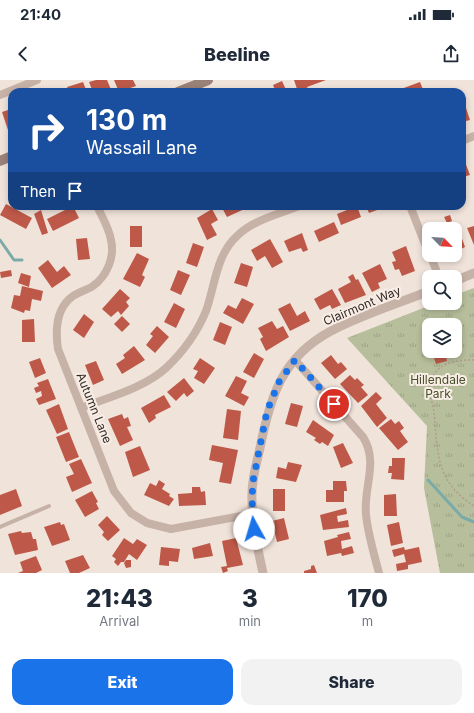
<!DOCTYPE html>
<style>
:root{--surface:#fff;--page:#f2f2f3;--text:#1f2937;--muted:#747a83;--accent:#1a73e8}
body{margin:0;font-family:Inter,sans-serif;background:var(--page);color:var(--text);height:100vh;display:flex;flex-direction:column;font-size:15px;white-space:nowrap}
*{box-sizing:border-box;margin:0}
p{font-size:13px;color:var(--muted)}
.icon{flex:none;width:22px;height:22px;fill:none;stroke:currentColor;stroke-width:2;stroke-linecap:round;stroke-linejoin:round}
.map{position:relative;height:493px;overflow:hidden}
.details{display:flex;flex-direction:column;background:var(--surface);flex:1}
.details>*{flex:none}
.banner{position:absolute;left:8px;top:8px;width:458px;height:122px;border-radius:12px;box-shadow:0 2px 6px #0003;background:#1a4fa0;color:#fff;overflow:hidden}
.needle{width:26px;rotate:115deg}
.fabs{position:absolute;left:422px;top:142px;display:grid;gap:8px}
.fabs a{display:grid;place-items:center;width:40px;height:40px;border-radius:8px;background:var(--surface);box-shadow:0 2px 6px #0003;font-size:20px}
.pin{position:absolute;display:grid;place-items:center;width:34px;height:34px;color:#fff;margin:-17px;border:2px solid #fff;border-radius:50%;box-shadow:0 1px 4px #0007}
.me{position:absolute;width:44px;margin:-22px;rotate:354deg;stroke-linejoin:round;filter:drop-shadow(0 0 3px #0008)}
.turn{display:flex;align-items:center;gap:14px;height:84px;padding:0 12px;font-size:18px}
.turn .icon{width:52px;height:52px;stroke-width:2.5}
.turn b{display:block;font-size:28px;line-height:34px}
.then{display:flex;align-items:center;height:38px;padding:0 12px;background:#0003;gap:8px;font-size:15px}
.eta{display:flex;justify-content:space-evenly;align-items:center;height:68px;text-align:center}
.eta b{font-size:24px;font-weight:800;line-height:28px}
.primary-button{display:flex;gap:8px;margin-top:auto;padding:8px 12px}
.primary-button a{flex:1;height:46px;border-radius:12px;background:var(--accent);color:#fff;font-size:16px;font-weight:800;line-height:46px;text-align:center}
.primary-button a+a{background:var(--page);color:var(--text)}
.status{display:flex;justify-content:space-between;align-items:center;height:28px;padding:0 20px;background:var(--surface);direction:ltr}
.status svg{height:11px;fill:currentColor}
header{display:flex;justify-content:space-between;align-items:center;height:52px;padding:0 12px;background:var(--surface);font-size:18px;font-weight:800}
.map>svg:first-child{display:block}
.park{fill:url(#park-tufts);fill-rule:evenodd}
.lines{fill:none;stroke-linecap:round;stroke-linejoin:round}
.stream{stroke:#7baba8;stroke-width:3}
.building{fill:#be5949}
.path{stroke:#b29c91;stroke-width:1.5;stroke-dasharray:2 2;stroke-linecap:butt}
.service{stroke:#c7b2a7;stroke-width:4}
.minor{stroke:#c7b2a7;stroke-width:8}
.tertiary{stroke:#c7b2a7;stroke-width:9}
.secondary{stroke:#9a8178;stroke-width:10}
.route{stroke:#1a73e8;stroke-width:7;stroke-dasharray:0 12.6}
.labels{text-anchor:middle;stroke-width:4;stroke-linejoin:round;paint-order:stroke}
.street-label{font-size:12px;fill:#342a27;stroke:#f8eee6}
.park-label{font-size:12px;fill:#47502c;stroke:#f8eee6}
</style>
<div class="status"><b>21:40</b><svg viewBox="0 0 49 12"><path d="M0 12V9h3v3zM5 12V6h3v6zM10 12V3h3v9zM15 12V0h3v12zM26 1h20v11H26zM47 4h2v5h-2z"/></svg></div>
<header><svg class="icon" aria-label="back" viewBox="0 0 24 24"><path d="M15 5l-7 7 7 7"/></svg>Beeline<svg class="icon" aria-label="share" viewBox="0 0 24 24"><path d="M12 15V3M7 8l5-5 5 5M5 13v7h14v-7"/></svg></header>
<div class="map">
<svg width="474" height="493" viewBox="0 0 474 493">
<defs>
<pattern id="park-tufts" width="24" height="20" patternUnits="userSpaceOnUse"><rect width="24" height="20" fill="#b6be9b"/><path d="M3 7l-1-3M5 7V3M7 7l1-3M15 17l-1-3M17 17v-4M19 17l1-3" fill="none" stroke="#9da386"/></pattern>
</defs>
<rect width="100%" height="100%" fill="#f0e3da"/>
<path class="park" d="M474 208V493H440L424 408 427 346 347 258 436 223H455V215ZM429 245H455V271H429Z"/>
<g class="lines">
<path class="stream" d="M0 160 14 180H22
M428 400 462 437 474 442"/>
</g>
<path class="building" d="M96 0H107L112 12H93L89 2Z
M114 0H133L136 6 119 12Z
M294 0H326L307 7 309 11 298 12Z
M282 1 287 12H276L273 5Z
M83 2 87 12H69L67 7Z
M420 2 424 12H402L401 9Z
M466 28 470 40 462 42V29Z
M11 29 12 52 9 53 2 32Z
M465 82 470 95 463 97 465 102 462 103V83Z
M6 124 32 138 26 149 0 135Z
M73 126 79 138 53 151 47 139Z
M221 126H248L249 127 227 137Z
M357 126 361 137 341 145 337 134Z
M366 126H388L369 133Z
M212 129 218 140 211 144 217 155 207 160 197 138Z
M41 130 48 153 42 155 34 134Z
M450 135 452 141 447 143 444 137Z
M334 142 339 153 319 162 314 151Z
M452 142 454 149H440L439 147Z
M130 146H142V167H130Z
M474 146V165L467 148Z
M455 152 456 154 460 153 465 167 455 172Z
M302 153 308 170 303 172 301 168 289 172 284 161Z
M87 158 90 179 78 180 76 159Z
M270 159 283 182 272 188 265 176 257 181 251 170Z
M193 163 204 167 197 187 186 183Z
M406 166 415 191 402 196 399 189 395 190 392 182 396 181 392 172Z
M137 173 149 179 142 195 145 197 140 207 123 199Z
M48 180 57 192 64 186 71 195 52 208 38 188Z
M241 183 253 187 247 207 234 203Z
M380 184 387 199 378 203 380 208 372 212 362 193Z
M11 190 12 196 1 198 0 192Z
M178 190 190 195 181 215 170 210Z
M21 193 31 196 29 207 18 203Z
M353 194 356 200 358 199 366 215 345 223 338 209 351 202 348 197Z
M22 206 43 211 41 221 32 219 30 231 25 230 24 233 11 228 14 215 20 216Z
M120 209 130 218 126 222 129 226 121 235 118 231 111 237 102 229Z
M332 209 341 225 332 229 330 225 320 230 314 219Z
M242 218 254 224 243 244 223 233 228 225 236 229Z
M174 223 185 229 176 248 164 242Z
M290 223 297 236 305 231 310 241 290 251 278 229Z
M84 234 94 242 84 258 73 250Z
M122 236 130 244 122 252 114 244Z
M34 239 35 262H22V240Z
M272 241 277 249 283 246 289 257 266 271 260 259 263 257 258 248Z
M220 242 232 247 225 265 213 260Z
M157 246 169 257 155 273 146 265 153 256 150 254Z
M134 266 145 280 122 294 116 284 125 278 123 275Z
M445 271 447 281 436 284 433 275Z
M254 273 264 279 254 298 243 292Z
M331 275 338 284 341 282 347 289 335 299 321 283Z
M40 278 46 293 35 298 29 282Z
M200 278 215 288 204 304 194 298 198 291 193 289Z
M96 281 104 300 93 305 85 285Z
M350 295 355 300 357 298 364 305 361 307 368 315 358 323 340 304Z
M236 296 247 301 241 313 249 317 244 326 225 316Z
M184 298 194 311 187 317 184 313 176 321 167 312Z
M48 299 56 319 39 325 36 319 42 316 41 311 36 313 34 308 39 306 37 303Z
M376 312 382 318 376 324 387 338 377 347 361 326Z
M164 315 171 327 155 335 156 338 149 343 141 328Z
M291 323 303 326 297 347 285 344Z
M59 324 68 349 57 354 46 330Z
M227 329 241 331 238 360 223 358Z
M122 334 124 339 128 337 131 346 127 347 133 360 120 366 108 339Z
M391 339 395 344 399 341 404 348 400 351 408 362 398 370 379 348Z
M313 340 334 355 328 366 322 362 320 364 314 360 316 358 306 352Z
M69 352 79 377 66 382 56 357Z
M343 363 353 383 341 388 333 367Z
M212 365 238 370 231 404 219 402 223 383 209 380Z
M140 366 150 390 133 397 125 372Z
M392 378H405L404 400 391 399 392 393H388L389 386H392Z
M81 379 92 403 72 412 66 397 74 394 69 384Z
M288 382 302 385 296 402 276 398 278 387 286 389Z
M159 400 165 404 162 409 170 414 169 416 174 419 169 426 144 415 150 403 156 406Z
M333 401H346L347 411H344V422H326V410H333Z
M192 407H200L201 412 205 411 206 425 179 426 178 414 192 413Z
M16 409 22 426 0 435V415Z
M273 409H285V431H273Z
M92 411 98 422 96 423 99 429 85 437 75 420Z
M396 414 397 436H384V415Z
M346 428 347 434 337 436 338 442 348 440 349 447 323 450 320 435Z
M107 436 120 450 108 461 102 455 104 452 98 445Z
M284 438 289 459 277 462 272 441Z
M60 442 61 445 64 444 70 460 52 466 44 447Z
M399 442 403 463 391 466 387 445Z
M21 451 22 453 31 452 33 459H36L38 470 15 475 8 454Z
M349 452 351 459 341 461 342 469 352 466 354 473 342 476 341 473 327 476 324 461 338 457 337 455Z
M124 458 133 464 137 459 147 465 137 480 129 474 124 482H121L118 486 114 482 116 479 112 476Z
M236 458 243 485 227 488 228 491 223 493 221 487 227 486 222 461Z
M210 463 213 476 194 479 192 468Z
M161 467 180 469 178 482 169 481V486L159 485Z
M404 467 405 470 419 467 422 482 408 485V489L397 491 396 484 406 482 404 474 394 477 392 470Z
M83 475 90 488 79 493H70L65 481Z
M36 476 42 490 36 493H18L23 491 20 482Z
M126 480H131V487L126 488 124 483Z
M314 485 317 493H304V491L311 489V486Z"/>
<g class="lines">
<path class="path" d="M474 280C460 280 441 281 433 296 427 306 432 321 434 332 438 373 435 401 474 426"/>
<path class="service" d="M0 447 49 426"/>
<path class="minor" d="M0 15 37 0
M462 61 474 56
M97 126C102 137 109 148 111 160 115 177 107 196 93 206 87 210 79 212 73 216 56 228 55 249 58 269L114 411 131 433 147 443 171 449 252 434
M410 126 429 174
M430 175 439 197
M295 280 363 357C379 382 363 408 366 435 368 454 374 474 379 493
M81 328C109 317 144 308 166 288 183 272 197 253 206 231 215 206 216 175 237 156 253 140 279 134 299 126"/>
<path class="tertiary" d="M455 201 474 193
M263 493C258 469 252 446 252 421 251 403 256 385 260 368 270 317 282 277 331 251 361 235 397 224 429 211"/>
<path class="secondary" d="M178 12 208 0
M0 81 12 76"/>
</g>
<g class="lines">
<path class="route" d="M254 449 252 420 253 401 267 331 279 302 295 280 334 324"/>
</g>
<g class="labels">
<g class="street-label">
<text transform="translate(362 226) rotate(-23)" y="4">Clairmont Way</text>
<text transform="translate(94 328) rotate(68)" y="4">Autumn Lane</text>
</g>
<g class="park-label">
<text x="438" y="304">Hillendale<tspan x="438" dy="14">Park</tspan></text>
</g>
</g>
</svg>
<div class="fabs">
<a><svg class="needle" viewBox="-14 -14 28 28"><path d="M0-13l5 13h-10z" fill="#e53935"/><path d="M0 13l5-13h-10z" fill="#747a83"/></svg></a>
<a><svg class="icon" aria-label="search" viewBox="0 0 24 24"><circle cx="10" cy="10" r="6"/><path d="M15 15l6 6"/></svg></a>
<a><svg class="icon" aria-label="layers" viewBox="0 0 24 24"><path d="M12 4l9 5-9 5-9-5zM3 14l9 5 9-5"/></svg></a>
</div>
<div class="pin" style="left:334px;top:324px;background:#d93025"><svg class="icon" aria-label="arrive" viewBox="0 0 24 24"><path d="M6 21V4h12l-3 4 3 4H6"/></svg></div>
<svg class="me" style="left:254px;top:449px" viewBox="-20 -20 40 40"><circle r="19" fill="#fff"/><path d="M0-13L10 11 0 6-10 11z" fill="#1a73e8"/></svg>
<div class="banner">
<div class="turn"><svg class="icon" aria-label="right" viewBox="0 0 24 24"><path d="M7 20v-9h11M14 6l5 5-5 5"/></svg><div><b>130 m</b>Wassail Lane</div></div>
<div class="then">Then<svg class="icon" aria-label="arrive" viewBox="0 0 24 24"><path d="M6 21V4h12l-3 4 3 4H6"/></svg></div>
</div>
</div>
<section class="details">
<div class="eta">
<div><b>21:43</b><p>Arrival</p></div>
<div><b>3</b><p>min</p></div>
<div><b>170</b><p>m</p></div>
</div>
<div class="primary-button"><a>Exit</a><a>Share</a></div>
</section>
